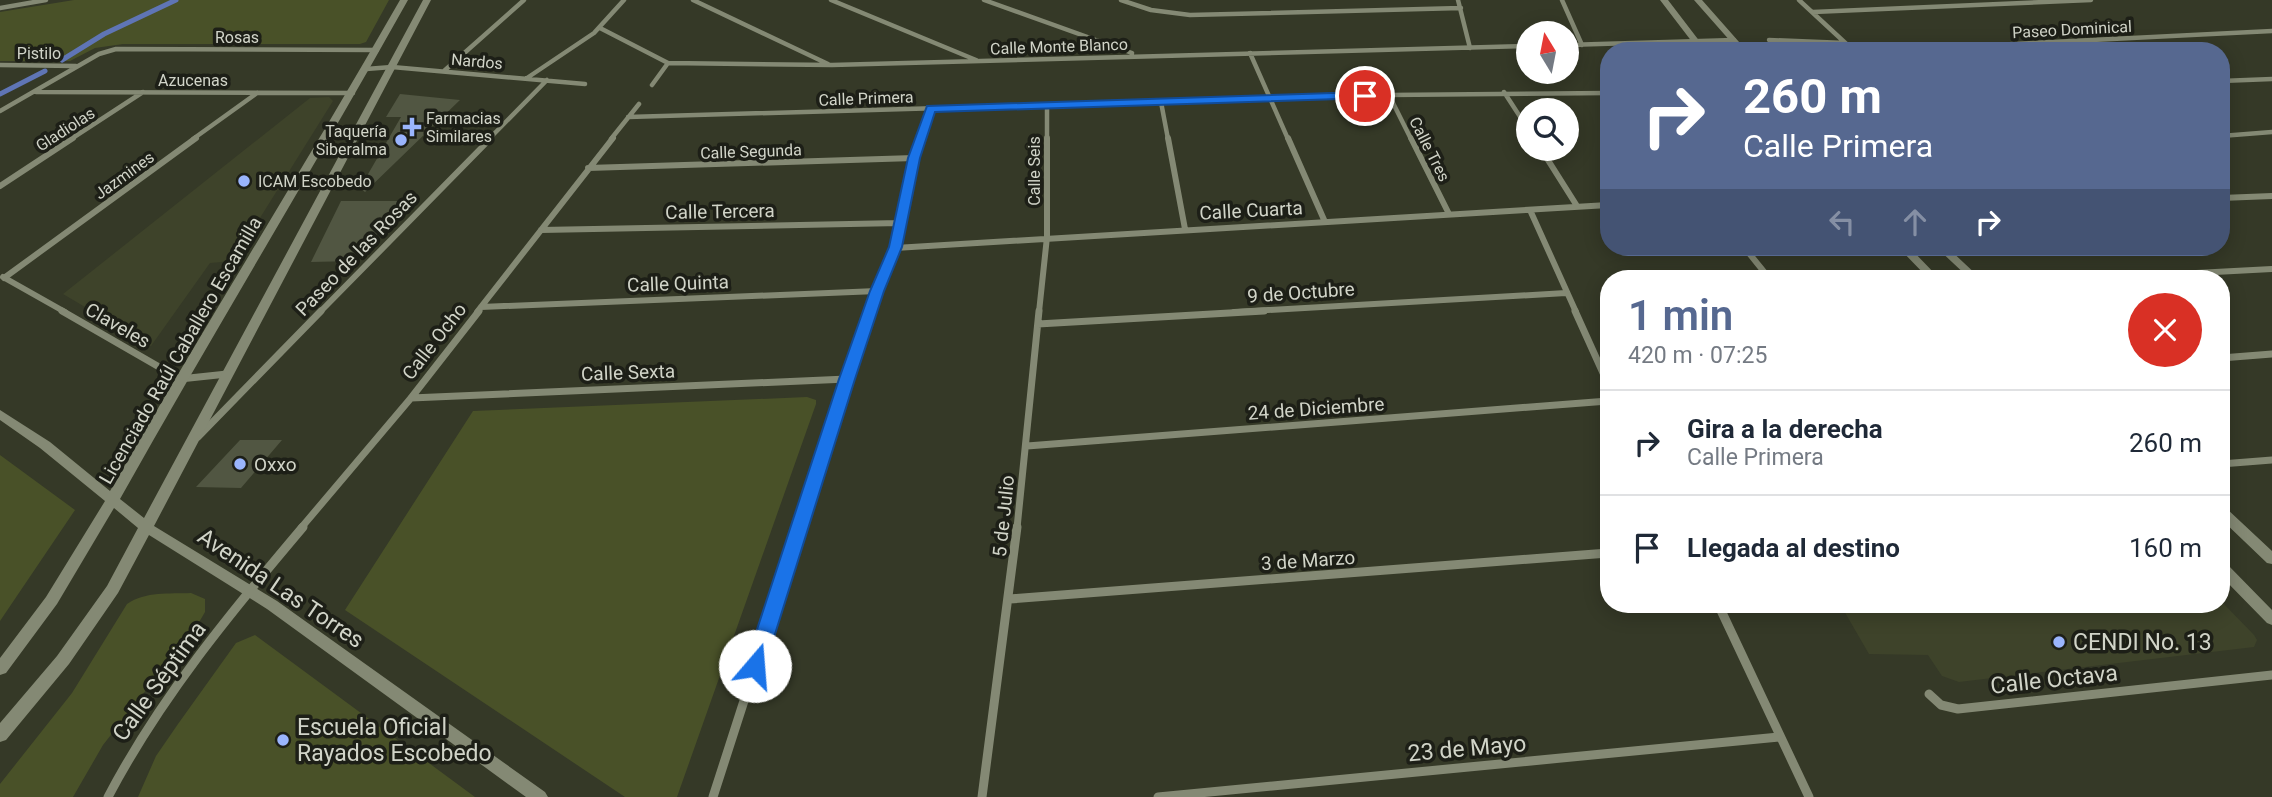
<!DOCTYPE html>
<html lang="es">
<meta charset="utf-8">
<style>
:root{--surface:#fff;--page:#f6f6f7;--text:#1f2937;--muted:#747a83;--line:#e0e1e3;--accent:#566890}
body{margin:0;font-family:Roboto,sans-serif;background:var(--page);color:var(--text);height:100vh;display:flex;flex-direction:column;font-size:26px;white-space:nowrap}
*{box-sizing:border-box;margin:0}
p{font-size:23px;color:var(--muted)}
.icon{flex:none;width:38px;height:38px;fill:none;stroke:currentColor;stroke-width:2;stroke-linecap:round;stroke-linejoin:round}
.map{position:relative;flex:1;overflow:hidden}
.details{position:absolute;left:1600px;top:270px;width:630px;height:343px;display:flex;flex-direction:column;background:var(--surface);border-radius:28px;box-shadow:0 4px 18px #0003}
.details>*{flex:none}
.banner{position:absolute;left:1600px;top:42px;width:630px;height:214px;border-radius:28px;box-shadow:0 4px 18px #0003;background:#566890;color:#fff;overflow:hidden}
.needle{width:46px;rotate:350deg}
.controls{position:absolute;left:1516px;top:21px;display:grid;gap:14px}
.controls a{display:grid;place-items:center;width:63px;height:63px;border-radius:50%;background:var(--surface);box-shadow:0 4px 18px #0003;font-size:35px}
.pin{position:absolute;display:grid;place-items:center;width:60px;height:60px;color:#fff;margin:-30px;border:4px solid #fff;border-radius:50%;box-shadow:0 2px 7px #0007}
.me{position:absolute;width:77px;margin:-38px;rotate:18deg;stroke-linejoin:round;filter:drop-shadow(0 0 5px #0008)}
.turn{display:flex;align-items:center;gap:24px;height:147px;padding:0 28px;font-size:32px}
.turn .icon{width:91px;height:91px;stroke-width:2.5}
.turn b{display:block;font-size:49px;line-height:60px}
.lanes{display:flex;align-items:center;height:66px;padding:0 28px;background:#0003;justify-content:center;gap:35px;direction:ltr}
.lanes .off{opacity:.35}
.round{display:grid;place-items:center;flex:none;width:74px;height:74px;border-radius:37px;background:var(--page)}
.headline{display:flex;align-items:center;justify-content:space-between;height:119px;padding:0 28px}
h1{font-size:42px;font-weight:600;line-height:52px;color:var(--accent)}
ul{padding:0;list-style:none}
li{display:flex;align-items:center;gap:21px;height:105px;padding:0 28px;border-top:2px solid var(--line)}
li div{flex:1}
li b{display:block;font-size:26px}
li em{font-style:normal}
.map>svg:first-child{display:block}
.built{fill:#3e432a}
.green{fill:#495128}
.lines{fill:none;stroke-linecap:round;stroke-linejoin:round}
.stream{stroke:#5f75b5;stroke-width:5}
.building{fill:#515642}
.minor-far3{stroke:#848974;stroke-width:4.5}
.minor-far2{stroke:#848974;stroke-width:6}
.minor-far1{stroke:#848974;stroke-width:7}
.minor{stroke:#848974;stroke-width:9}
.tertiary{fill:#848974;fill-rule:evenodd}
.route{fill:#1a73e8;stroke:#114b97;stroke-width:2}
.poi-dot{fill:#9ab5fd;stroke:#1d1f17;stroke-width:2.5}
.labels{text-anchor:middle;stroke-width:7;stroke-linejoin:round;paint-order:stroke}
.far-street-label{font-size:16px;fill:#d1d4c8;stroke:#1d1f17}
.far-poi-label{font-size:16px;fill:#d1d4c8;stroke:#1d1f17;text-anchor:start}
.street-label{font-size:19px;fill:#d1d4c8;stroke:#1d1f17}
.poi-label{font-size:19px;fill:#d1d4c8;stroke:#1d1f17;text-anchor:start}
.near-street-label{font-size:23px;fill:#d1d4c8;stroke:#1d1f17}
.near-poi-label{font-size:23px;fill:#d1d4c8;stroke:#1d1f17;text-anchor:start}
</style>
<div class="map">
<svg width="2272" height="797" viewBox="0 0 2272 797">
<rect width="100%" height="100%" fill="#353927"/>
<path class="built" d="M329 97 333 101 233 261 210 263 151 346 63 294 310 98Z
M2221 601 2254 635 2257 640 2254 647 1959 682 1942 676 1928 655 1869 654 1840 604H2221Z"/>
<path class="green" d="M74 0H389L366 42 360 44H123L95 48 70 61H0V12Z
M807 397 816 400V404L677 797H625L345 610 473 411Z
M0 455 75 510 0 621Z
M191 593 205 599V612L198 624 103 745 73 797H0V784L72 693 127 604C146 591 169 594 191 593Z
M255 635 475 797H138L156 756 178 724 236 643Z"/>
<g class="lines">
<path class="stream" d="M62 60 104 34 176 0
M0 94 45 71"/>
</g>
<path class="building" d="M400 94 460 100 365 192 360 188 401 117H386Z
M341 201H406L353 261 311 262Z
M240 440H282L241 488 196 487Z"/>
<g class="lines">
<path class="minor-far3" d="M693 0 828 64
M831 0 976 60
M984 0 1132 53
M1121 0 1151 10 1190 15 1461 8
M1458 0 1470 48
M1562 0 1582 45
M1799 0 1854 51
M0 8 46 0
M1813 12 2091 0
M600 28 668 63 832 65 1528 46
M1769 40 1845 43
M1566 45 1734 40
M1874 51 2272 31
M1250 53 1288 139
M0 65 76 66
M366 69 392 67 585 84
M444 71 524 0
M527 78 594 33 624 0
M2221 81 2272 79
M652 85 668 63
M36 92 353 93
M1504 92 1528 129
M1389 95 1411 139
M1161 102 1168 139
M1047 106V139
M0 111 99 54 116 49 377 50
M628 117 1389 95 1608 93
M2221 136 2272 132
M71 139 143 92
M193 139 257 93
M489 139 547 80
M611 139 639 104
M920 139 931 109"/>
<path class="minor-far2" d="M1168 138 1185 229
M1288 138 1325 222
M1411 138 1449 214
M1541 149 1577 206
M588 168 914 158
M0 186 73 138
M2221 198 2272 196
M1530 210 1576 312
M541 230 900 223
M1744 247 1769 278
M895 248 1608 205
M3 277 65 312
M4 278 196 138
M2101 278 2272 269
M481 307 877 291
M320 312 491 138
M477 312 613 138
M870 312 895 248 914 158 921 138
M1039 312 1047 237V138
M1234 312 1566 293"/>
<path class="minor-far1" d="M62 311 180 379 227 374
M1575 311 1608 384
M1038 324 1264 311
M2221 358 2272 354
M411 398 847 379
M198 437 321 311
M1027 446 1608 401
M2221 464 2272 460
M301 528 411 398 479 311
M799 528 870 311
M1017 528 1039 311"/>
<path class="minor" d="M1010 599 1608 553
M1718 604 1809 797
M1929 694 1941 705 1958 709 2272 675
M108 797C160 698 231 612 303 527
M713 797 800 527
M982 797 1017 527
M1158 797 1779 737"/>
<path class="tertiary" d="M400 0H408C314 168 214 331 120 499L144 518 423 0H431L154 526 277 601 545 792 548 797H526L267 609 149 535 118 593 69 664 6 740 0 742V723L57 656 107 586 138 528 114 508 57 604 6 673 0 675V658L46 597 105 501 40 448 0 420V410L50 442 110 491C204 326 306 165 400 0Z
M1660 0H1668L1707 51H1699Z
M1694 0H1702L1747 51H1739Z
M1898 247H1909L1939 278H1928Z
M1936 247H1947L1980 278H1969Z
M2221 506 2226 508 2272 551V564L2267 563 2221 519Z
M2221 562 2226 563 2272 610V625L2267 623 2221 576Z"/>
</g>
<path class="route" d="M1365 92 1369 93V98L935 112 920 158 902 247 884 291 855 379 765 666 762 672 755 674 748 672 745 666 839 379 870 291 889 247 908 158 927 106Z"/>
<g class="poi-dot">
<path d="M408.5 116.5h7v7h7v7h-7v7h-7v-7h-7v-7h7z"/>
<circle cx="401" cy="140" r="7"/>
<circle cx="244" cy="181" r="7"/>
<circle cx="240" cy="464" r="7"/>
<circle cx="2059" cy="642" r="7"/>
<circle cx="283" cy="740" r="7"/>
</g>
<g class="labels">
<g class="far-street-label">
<text transform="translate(2072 29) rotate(-3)" y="6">Paseo Dominical</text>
<text x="237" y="43">Rosas</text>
<text transform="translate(1059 46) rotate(-2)" y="6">Calle Monte Blanco</text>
<text x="39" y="59">Pistilo</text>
<text transform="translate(477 61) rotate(5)" y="6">Nardos</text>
<text x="193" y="86">Azucenas</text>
<text transform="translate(866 98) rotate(-2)" y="6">Calle Primera</text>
<text transform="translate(65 129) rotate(-33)" y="6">Gladiolas</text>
<text transform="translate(1430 149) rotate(63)" y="6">Calle Tres</text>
<text transform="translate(751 151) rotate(-2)" y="6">Calle Segunda</text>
<text transform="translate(1034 171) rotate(-90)" y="6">Calle Seis</text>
<text transform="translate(124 175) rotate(-36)" y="6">Jazmines</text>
</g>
<g class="far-poi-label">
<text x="426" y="124">Farmacias<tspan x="426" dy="18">Similares</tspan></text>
<text x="387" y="137" text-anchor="end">Taquería<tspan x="387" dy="18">Siberalma</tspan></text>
<text x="258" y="187">ICAM Escobedo</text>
</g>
<g class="street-label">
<text transform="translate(1251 210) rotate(-3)" y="7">Calle Cuarta</text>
<text transform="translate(720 211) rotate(-1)" y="7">Calle Tercera</text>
<text transform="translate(356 253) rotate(-46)" y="7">Paseo de las Rosas</text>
<text transform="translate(678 283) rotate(-2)" y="7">Calle Quinta</text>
<text transform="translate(1301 292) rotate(-4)" y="7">9 de Octubre</text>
<text transform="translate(118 325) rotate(30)" y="7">Claveles</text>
<text transform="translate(434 341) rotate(-52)" y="7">Calle Ocho</text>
<text transform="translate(180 350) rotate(-60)" y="7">Licenciado Raúl Caballero Escamilla</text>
<text transform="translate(628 372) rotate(-2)" y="7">Calle Sexta</text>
<text transform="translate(1316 408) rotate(-4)" y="7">24 de Diciembre</text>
<text transform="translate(1003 516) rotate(-84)" y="7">5 de Julio</text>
<text transform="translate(1308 560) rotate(-4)" y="7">3 de Marzo</text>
</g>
<g class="poi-label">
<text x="254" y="471">Oxxo</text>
</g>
<g class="near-street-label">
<text transform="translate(281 588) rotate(34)" y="8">Avenida Las Torres</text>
<text transform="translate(2054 679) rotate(-6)" y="8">Calle Octava</text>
<text transform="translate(159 681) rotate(-54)" y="8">Calle Séptima</text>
<text transform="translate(1467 748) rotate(-5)" y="8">23 de Mayo</text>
</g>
<g class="near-poi-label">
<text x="2073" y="650">CENDI No. 13</text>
<text x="297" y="735">Escuela Oficial<tspan x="297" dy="26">Rayados Escobedo</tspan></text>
</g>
</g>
</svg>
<div class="controls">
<a><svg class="needle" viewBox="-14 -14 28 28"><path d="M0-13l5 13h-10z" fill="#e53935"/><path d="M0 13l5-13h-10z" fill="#747a83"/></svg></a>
<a><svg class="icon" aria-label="search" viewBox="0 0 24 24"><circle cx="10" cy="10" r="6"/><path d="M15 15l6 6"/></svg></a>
</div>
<div class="pin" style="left:1365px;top:96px;background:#d93025"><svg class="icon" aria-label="arrive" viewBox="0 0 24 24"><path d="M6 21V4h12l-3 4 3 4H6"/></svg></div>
<svg class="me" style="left:755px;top:666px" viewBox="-20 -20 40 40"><circle r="19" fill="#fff"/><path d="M0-13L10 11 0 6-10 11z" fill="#1a73e8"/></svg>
<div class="banner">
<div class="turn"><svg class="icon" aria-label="right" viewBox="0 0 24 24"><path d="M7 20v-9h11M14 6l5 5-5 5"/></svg><div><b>260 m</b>Calle Primera</div></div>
<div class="lanes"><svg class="icon off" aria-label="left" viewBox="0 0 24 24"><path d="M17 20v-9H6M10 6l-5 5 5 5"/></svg><svg class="icon off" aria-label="ahead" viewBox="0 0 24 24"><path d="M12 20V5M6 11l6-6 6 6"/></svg><svg class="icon" aria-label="right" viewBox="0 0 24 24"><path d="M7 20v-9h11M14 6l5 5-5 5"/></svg></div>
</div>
<section class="details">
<div class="headline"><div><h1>1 min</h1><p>420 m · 07:25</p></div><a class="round" style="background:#d93025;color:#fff"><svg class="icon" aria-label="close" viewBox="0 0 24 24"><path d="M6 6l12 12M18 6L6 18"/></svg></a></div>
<ul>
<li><svg class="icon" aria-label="right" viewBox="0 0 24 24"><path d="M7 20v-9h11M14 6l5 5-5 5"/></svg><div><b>Gira a la derecha</b><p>Calle Primera</p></div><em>260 m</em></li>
<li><svg class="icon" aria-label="arrive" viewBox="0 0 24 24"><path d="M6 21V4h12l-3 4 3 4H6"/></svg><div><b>Llegada al destino</b></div><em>160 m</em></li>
</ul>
</section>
</div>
